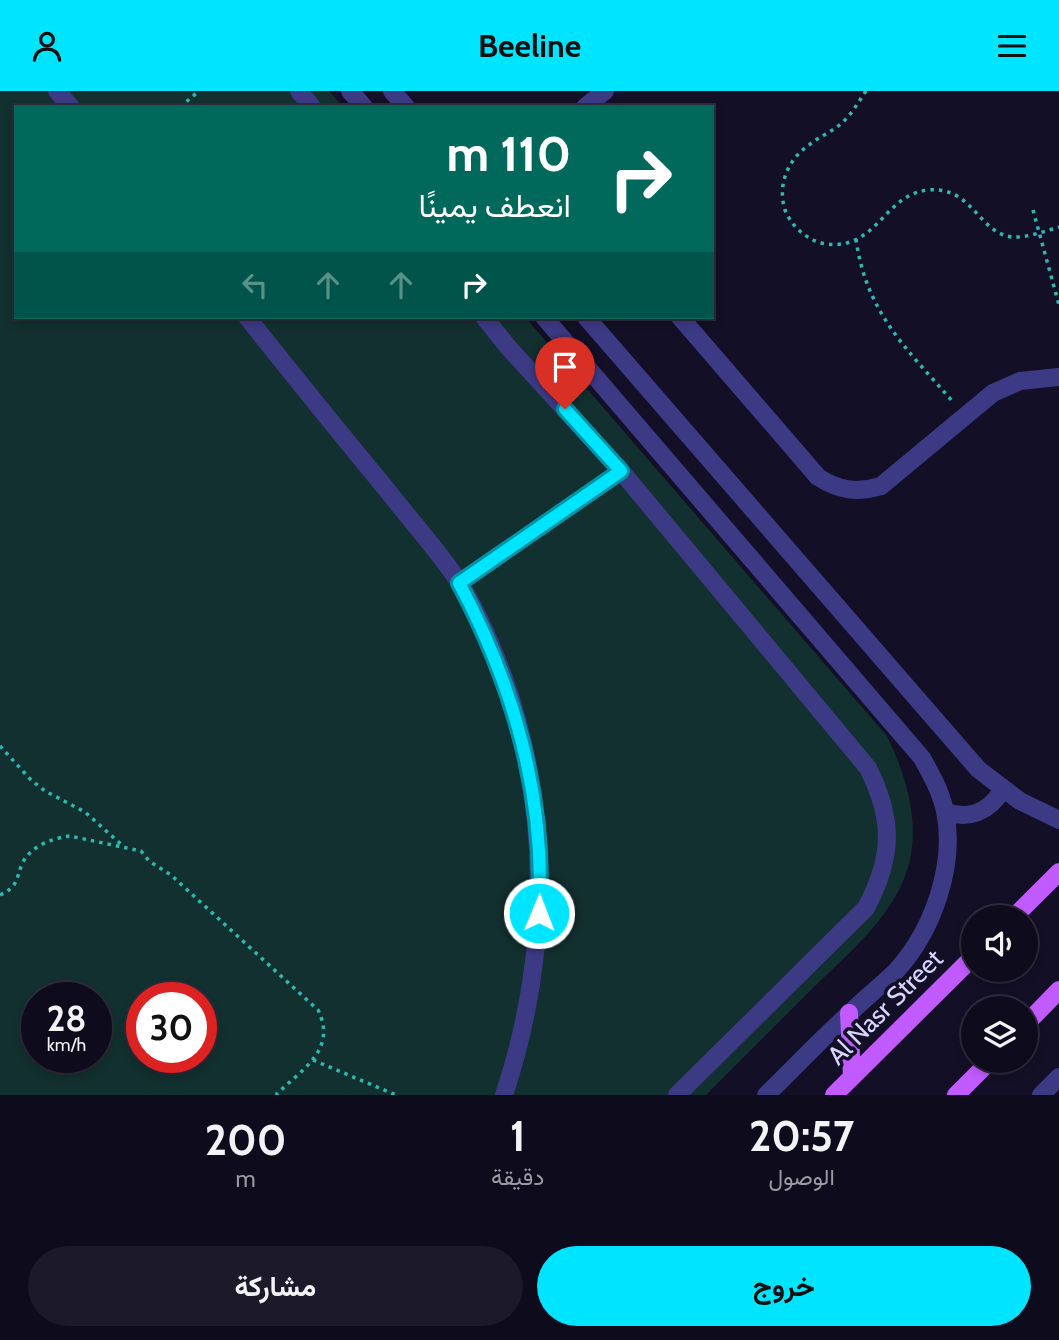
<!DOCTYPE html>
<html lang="ar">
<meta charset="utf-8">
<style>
:root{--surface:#0e0b1c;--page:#1c1929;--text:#f1f3f6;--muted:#9b9ba3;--line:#2e2b3b;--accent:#00e5ff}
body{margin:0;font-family:Cabin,Vazirmatn,sans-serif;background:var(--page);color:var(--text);direction:rtl;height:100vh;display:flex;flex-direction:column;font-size:26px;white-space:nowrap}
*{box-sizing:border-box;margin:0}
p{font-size:23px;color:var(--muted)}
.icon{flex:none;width:38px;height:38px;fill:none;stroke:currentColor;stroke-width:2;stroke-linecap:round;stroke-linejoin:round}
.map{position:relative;height:1004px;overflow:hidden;direction:ltr}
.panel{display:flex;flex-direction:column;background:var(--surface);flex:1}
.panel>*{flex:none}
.top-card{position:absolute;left:14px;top:14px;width:700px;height:214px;border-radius:0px;box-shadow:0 4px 10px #0003,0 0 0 2px var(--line);direction:rtl;background:#00695c;color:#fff;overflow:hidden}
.tools{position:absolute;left:961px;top:814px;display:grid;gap:14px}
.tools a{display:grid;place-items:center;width:77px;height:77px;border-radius:50%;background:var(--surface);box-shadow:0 4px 10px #0003,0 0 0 2px var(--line);font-size:35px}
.speed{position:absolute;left:21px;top:891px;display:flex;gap:14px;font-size:35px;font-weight:700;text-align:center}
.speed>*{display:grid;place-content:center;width:91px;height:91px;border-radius:50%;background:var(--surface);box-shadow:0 4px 10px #0003,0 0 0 2px var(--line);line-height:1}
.speed small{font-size:18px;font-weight:400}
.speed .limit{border:10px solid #d22;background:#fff;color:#111}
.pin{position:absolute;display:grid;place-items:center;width:60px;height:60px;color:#fff;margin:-72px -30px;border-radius:50% 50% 50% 0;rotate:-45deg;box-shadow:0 0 7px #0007}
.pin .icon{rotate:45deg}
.me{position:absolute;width:77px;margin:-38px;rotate:1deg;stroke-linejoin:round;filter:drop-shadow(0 0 5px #0008)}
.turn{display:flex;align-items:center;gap:24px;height:147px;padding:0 28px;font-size:32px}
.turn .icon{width:91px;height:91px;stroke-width:2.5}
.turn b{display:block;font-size:49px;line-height:60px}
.lanes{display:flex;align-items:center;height:66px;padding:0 28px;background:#0003;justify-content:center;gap:35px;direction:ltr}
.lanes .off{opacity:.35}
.eta{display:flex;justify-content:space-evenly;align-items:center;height:119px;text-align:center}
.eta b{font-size:42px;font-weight:700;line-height:49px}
.cta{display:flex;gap:14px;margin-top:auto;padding:14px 28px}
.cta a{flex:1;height:80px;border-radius:42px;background:var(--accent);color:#111;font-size:28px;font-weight:700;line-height:80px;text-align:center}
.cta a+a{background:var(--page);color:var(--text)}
header{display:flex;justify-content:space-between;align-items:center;height:91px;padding:0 28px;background:var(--accent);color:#111;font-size:32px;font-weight:700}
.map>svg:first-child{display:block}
.green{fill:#12302f;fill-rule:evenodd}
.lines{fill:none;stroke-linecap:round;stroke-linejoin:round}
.path{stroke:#2fb8b0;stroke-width:3.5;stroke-dasharray:3.5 5;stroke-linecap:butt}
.street{stroke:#3d3a85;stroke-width:18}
.primary{stroke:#c25bff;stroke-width:18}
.route-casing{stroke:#0095a6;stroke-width:18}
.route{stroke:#00e5ff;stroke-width:12}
.labels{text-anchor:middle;stroke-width:7;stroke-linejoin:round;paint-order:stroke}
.street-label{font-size:26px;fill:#d9d4ff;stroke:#130f26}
</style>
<header><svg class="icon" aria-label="menu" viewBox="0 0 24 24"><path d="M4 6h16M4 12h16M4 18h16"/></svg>Beeline<svg class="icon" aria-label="person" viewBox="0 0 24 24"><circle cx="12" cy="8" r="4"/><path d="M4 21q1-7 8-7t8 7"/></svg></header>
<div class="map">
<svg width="1059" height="1004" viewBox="0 0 1059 1004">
<rect width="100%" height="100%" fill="#130f26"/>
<path class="green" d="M0 0H329L343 16H16V226H525L887 645C906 685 920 729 909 773 895 826 845 865 808 902 774 936 740 970 706 1004H0ZM37 906H96V966H37ZM142 906H201V966H142Z"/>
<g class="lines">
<path class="path" d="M866 0C859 10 853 21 844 30 834 40 820 45 809 54 788 68 777 94 785 119 790 132 801 143 813 149 826 155 842 155 855 149 883 136 893 103 928 99 973 95 978 142 1012 146 1027 147 1045 140 1059 136
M180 16 199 0
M1033 119 1059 214
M856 148C866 222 907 258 953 311
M0 655 31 689 45 700 85 721 123 755
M0 804C18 796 16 788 22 773 30 755 53 747 70 745L141 760 149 770 171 784 318 919C338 960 300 979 276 1004
M313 969 396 1004"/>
<path class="street" d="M57 0 71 16
M299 0 312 16
M350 0 364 16
M392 0 406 16
M585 16 605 0
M247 226C293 284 340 342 387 399 411 430 438 459 459 491 478 521 492 555 504 587 552 723 549 868 504 1004
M484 226 508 256 621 380 868 677C894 729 893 766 866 817L677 1004
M544 226 922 667C931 683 941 701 945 720 956 774 933 839 897 879 882 894 865 907 850 922 821 948 794 977 766 1004
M586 226 978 678 1020 710 1059 729
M680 226 818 386C840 400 857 402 881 395L993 302 1020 290 1059 286
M459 492 621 380
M946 721C970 729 990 720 1003 698
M1041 1004 1059 986"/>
<path class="primary" d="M1014 826 1059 781
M849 922 852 986
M1026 933 1059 899
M834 1004 973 866
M956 1004 990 970"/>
</g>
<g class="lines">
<defs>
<path id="route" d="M539 822C546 706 513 593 459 492L621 380 565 318"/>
</defs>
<use href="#route" class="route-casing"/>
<use href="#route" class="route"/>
</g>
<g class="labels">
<g class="street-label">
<text transform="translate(885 916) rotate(-45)" y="9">Al Nasr Street</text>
</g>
</g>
</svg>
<div class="tools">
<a><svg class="icon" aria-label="sound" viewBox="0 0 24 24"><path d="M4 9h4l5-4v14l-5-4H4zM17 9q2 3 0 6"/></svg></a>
<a><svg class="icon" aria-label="layers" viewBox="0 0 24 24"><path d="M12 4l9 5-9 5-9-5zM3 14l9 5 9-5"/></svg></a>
</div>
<div class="speed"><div>28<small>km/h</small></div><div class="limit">30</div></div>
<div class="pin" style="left:565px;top:318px;background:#d93025"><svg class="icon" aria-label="arrive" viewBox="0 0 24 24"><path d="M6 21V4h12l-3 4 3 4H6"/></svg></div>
<svg class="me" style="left:539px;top:822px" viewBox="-20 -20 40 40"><circle r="17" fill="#00e5ff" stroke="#fff" stroke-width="3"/><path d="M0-11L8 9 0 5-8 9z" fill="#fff"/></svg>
<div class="top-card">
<div class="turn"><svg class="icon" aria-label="right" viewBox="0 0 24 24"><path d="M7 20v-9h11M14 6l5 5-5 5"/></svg><div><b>110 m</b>انعطف يمينًا</div></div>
<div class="lanes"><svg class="icon off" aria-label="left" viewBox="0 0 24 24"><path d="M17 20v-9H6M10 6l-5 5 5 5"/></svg><svg class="icon off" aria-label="ahead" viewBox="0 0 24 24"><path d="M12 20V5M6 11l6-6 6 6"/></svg><svg class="icon off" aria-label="ahead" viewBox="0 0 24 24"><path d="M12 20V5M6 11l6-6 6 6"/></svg><svg class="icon" aria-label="right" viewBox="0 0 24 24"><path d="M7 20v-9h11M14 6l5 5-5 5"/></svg></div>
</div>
</div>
<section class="panel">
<div class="eta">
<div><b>20:57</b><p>الوصول</p></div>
<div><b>1</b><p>دقيقة</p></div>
<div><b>200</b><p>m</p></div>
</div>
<div class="cta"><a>خروج</a><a>مشاركة</a></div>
</section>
